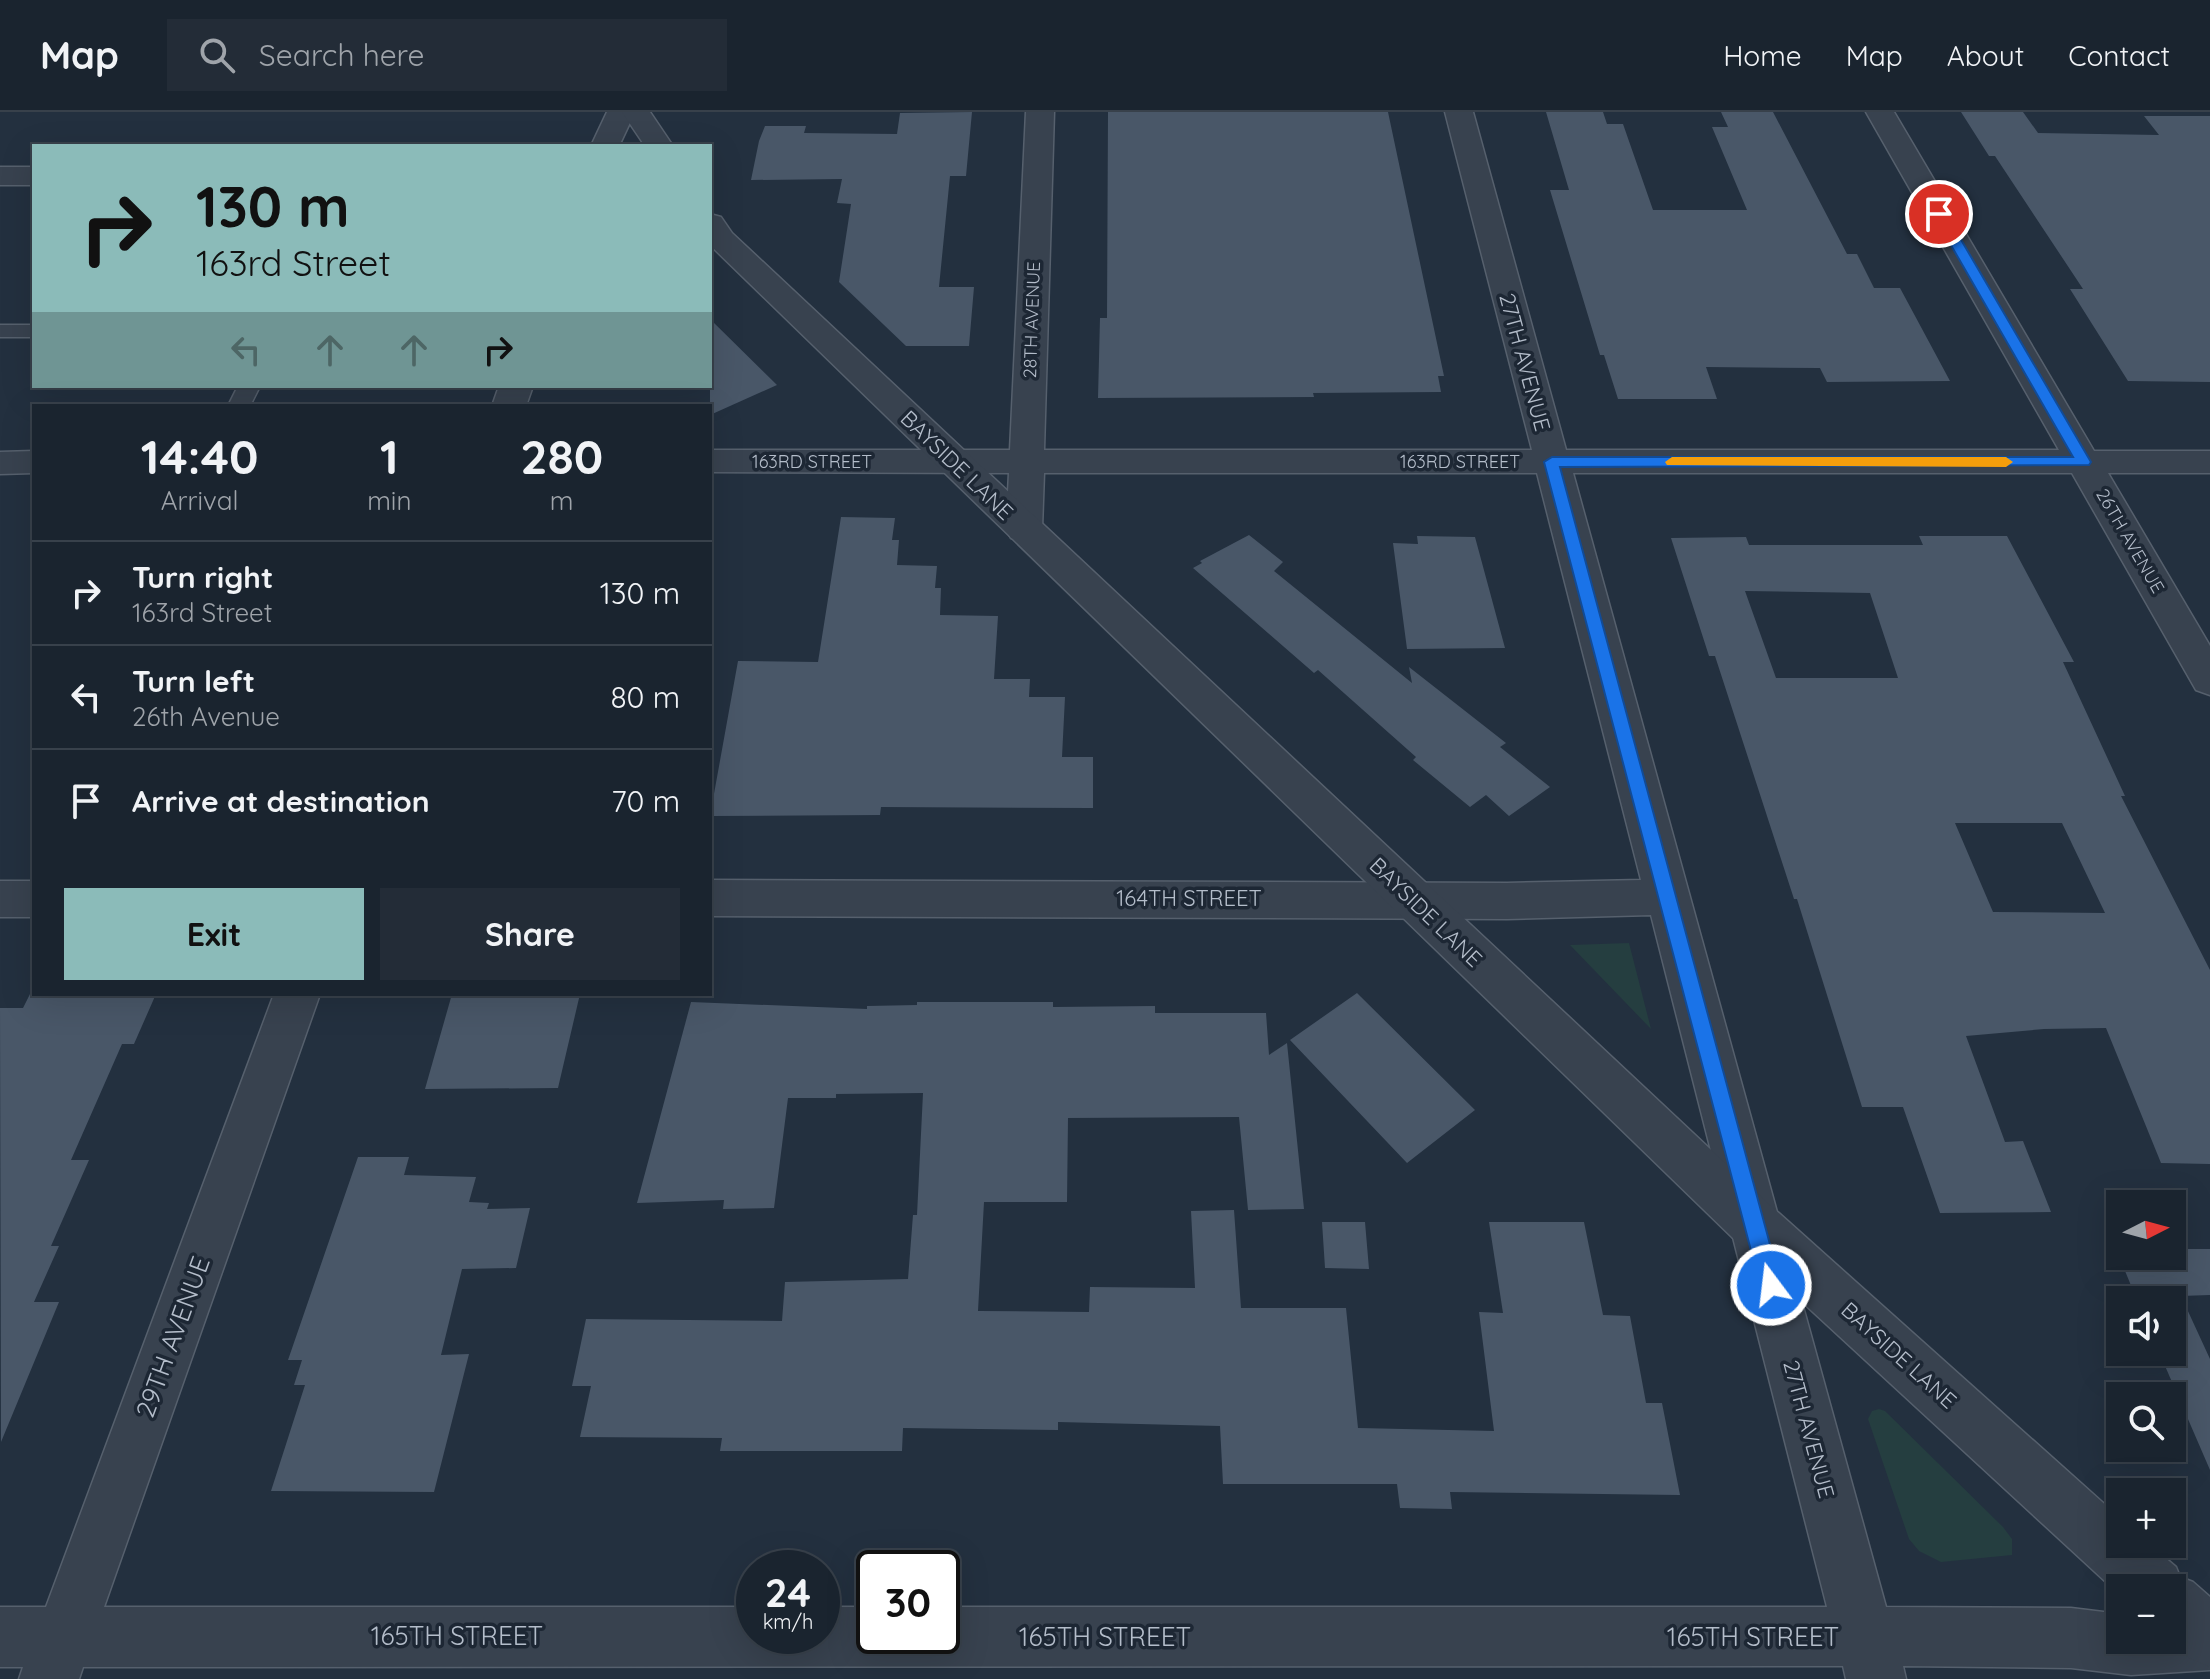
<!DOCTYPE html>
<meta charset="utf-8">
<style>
:root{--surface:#1a242f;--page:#232c37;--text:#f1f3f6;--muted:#9fa4aa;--line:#38414b;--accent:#8bbbb9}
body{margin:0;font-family:Quicksand,sans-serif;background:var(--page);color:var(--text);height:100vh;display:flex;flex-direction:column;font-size:30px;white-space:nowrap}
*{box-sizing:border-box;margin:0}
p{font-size:26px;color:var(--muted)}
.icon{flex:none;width:44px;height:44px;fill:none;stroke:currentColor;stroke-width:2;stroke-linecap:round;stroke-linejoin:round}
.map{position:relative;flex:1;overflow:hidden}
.panel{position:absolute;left:32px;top:292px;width:680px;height:592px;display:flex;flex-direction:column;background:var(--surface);border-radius:0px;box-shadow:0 8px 32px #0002,0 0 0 2px var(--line)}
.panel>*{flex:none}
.guide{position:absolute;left:32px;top:32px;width:680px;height:244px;border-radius:0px;box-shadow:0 8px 32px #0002,0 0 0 2px var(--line);background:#8bbbb9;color:#111;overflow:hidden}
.needle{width:52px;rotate:84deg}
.controls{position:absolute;left:2106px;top:1078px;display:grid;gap:16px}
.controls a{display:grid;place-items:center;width:80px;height:80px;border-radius:0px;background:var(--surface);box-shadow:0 8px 32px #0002,0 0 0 2px var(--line);font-size:40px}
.speed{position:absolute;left:736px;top:1438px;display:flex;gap:16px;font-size:40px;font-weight:700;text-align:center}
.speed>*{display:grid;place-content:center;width:104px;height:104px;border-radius:50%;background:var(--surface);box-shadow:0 8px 32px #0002,0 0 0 2px var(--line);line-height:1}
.speed small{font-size:20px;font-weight:400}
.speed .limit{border:4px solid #111;border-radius:12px;background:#fff;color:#111}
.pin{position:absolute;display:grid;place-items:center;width:68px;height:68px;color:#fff;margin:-34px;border:4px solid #fff;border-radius:50%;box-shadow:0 2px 8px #0007}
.me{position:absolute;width:88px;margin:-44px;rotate:345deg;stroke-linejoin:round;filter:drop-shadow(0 0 6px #0008)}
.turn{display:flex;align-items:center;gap:28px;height:168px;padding:0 32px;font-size:36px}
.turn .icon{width:104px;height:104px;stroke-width:2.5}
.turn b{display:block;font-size:56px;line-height:68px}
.lanes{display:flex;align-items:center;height:76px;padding:0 32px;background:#0003;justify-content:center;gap:40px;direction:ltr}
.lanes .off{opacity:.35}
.eta{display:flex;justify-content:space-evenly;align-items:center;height:136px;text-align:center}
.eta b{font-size:48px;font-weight:700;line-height:56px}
.primary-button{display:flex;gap:16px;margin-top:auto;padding:16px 32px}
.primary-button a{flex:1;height:92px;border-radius:0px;background:var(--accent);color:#111;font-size:32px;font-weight:700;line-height:92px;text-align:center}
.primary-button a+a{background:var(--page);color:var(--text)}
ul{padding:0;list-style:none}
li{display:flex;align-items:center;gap:24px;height:104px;padding:0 32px;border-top:2px solid var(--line)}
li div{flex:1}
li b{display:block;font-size:30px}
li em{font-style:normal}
header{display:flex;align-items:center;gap:48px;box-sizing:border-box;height:112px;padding:0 40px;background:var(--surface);border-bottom:2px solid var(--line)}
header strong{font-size:38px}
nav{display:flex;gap:44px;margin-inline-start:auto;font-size:28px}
.search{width:560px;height:72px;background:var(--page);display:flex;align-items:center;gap:20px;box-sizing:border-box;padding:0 28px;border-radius:0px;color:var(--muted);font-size:30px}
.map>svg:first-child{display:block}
.green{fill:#253e40}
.building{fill:#495768;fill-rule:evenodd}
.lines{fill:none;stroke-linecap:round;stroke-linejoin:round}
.service-casing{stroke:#56606d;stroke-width:3}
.minor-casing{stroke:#56606d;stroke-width:3}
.tertiary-casing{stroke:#56606d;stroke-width:3}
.service{fill:#38424f;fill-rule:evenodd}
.minor{fill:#38424f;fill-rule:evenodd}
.tertiary{fill:#38424f;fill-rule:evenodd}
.route{fill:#1a73e8;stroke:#114b97;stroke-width:2}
.slow{fill:#f59e0b}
.labels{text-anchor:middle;stroke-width:7;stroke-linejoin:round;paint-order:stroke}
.far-street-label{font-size:18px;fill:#b4bdca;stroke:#1d2734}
.street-label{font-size:22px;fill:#b4bdca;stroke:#1d2734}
.near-street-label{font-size:26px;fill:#b4bdca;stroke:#1d2734}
</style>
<header>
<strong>Map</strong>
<div class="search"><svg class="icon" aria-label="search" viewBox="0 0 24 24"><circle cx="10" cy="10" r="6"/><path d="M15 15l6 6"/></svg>Search here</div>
<nav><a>Home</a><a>Map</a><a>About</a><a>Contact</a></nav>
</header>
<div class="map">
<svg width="2210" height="1567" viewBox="0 0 2210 1567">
<rect width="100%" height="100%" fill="#23303f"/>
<path class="green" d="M1629 831 1651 917 1570 833Z
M1879 1297 1885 1299 2003 1415 2012 1427V1443L1941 1450 1919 1439 1909 1427 1868 1307 1872 1299Z"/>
<path class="building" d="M972 0 966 64H950L939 175H974L969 234H906L839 170 851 92 837 91 842 67 751 68 759 29 765 14H806L804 21 897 22 900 1Z
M1108 0H1388L1444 264H1438L1441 280 1313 281 1314 285 1098 286 1100 206H1107Z
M1546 0H1603L1607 12H1623L1653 98H1747L1712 15H1728L1721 0H1773L1847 142H1857L1874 176H1900L1950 269 1827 270 1820 256 1706 255 1717 287H1618L1604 243H1600L1550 78H1569Z
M1961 0H2023L2038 21 2159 23 2144 4H2210V270L2128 269 2070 177H2083L1995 44H1989Z
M710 207 777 273 710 303Z
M841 405 895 406 892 428H899L897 453 937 454 935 476H941L940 503 998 504 994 567H1030L1029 585H1065L1062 645H1093V696L881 695 880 703 710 704 738 549 818 550Z
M1249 423 1283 450 1274 459 1412 571 1409 555 1506 631 1500 635 1550 675 1509 704 1486 683 1470 695 1413 648 1416 645 1318 558 1314 561 1193 456 1202 451 1200 449Z
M1417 424 1475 425 1505 536 1407 537 1393 431 1418 432Z
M1919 424H2007L2074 550H2063L2125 684H2121L2210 858V1052L2161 1051 2106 916 2044 917 1966 924 2005 1030 2023 1029 2051 1100 1940 1101 1903 995H1862L1797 787H1794L1715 544H1709L1671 426 1746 425 1749 433H1923ZM1745 479 1870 481 1898 566H1776ZM1955 711H2062L2105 801 1993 800Z
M1357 881 1475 998 1407 1051 1290 928Z
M30 882H156L134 932H122L71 1048H89L51 1134H59L34 1190H59L1 1330 0 896H23Z
M452 882H580L558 976 425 977Z
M691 890 867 897V894L917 893V890H1053V895L1155 894V901H1266L1269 943 1287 931 1304 1097 1248 1098 1239 1005 1068 1006 1067 1090H984L978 1199 1089 1200 1090 1175 1195 1176 1191 1099 1234 1098 1241 1196H1346L1358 1316 1494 1319 1479 1200 1503 1201 1489 1110H1584L1603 1203 1630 1204 1646 1291H1662L1680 1383 1450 1380 1452 1397 1400 1396 1397 1372H1223L1220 1314 1058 1310V1318L903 1316 902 1339H720L722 1326 580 1325 591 1274H572L586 1207 782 1209 785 1170 908 1167 913 1103H917L923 981 836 982V986H788L774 1096 723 1097 724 1088 637 1091Z
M358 1045H409L404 1063 476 1065 469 1090 489 1091 487 1097 530 1096 516 1156 462 1157 441 1243 469 1242 434 1380 271 1379 305 1273H294L302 1248H288Z
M1322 1110H1365L1369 1157 1325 1156Z
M2111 1125H2120V1144H2172V1133L2174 1137H2210V1183L2181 1184 2210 1247V1358L2159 1240H2172V1188H2137Z"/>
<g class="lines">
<defs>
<path id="service" d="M0 213H34V225H0Z
M238 274H260L250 294H228Z"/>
<path id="minor" d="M607 0H635L619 34H591Z
M1026 0H1054L1044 338H1532L1445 0H1473L1566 338H2059L1866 0H1894L2094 339H2210V361H2108L2210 534V583L2196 578 2072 361H1573L1886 1495 2071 1496 2120 1502V1528H2172V1501L2210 1498V1558L2131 1563 2071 1556 1903 1554 1906 1567H1846L1843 1554H1799L83 1555 79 1567H19L23 1555H0V1495H46L274 882H320L104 1495H754V1524H822V1495H874V1524H942V1495H1827L1651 803 1507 807 710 804V768L1507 771 1641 768 1537 361H1044L1042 417 1037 426 1024 429 1011 426 1006 417 1009 361 710 360V338H1010Z
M0 55H34V73H0Z
M499 274H533L526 294H492Z
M34 339V361L0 362V340Z
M0 769H34V805H0Z"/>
<path id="tertiary" d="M622 0H650L673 34H645Z
M710 102 721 105 732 121 1772 1095 2120 1406V1432H2149L2176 1455 2180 1465 2193 1470 2210 1485V1555L2189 1546 2169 1528H2172V1476H2120V1483L1736 1129 710 133Z"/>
</defs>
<use href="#service" class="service-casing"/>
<use href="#minor" class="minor-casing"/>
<use href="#tertiary" class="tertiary-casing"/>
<use href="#service" class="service"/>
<use href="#minor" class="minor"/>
<use href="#tertiary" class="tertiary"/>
</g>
<path class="route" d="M1939 99 1946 102 2091 350 2089 353 1560 355 1781 1173 1778 1180 1771 1183 1763 1180 1760 1173 1544 350 1552 345H2073L1933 102Z"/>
<path class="slow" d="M1672 345H2006L2013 350 2006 355 1667 353 1665 350Z"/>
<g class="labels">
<g class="far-street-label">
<text transform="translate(1032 208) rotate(-88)" y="6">28TH AVENUE</text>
<text x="812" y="356">163RD STREET</text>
<text x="1460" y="356">163RD STREET</text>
<text transform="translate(2130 429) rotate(60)" y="6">26TH AVENUE</text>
</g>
<g class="street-label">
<text transform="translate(1525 250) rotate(75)" y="8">27TH AVENUE</text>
<text transform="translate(957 353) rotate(44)" y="8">BAYSIDE LANE</text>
<text x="1189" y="794">164TH STREET</text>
<text transform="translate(1426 800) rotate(44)" y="8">BAYSIDE LANE</text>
<text transform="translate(1899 1243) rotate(42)" y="8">BAYSIDE LANE</text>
<text transform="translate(1809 1317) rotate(75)" y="8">27TH AVENUE</text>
</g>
<g class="near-street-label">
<text transform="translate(173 1225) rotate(-70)" y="9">29TH AVENUE</text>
<text x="457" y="1533">165TH STREET</text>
<text x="1105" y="1534">165TH STREET</text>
<text x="1753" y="1534">165TH STREET</text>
</g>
</g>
</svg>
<div class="controls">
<a><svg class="needle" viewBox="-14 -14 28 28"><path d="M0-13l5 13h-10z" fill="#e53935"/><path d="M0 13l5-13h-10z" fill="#9fa4aa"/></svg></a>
<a><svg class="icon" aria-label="sound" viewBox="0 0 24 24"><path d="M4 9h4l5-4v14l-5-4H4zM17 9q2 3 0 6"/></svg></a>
<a><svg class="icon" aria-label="search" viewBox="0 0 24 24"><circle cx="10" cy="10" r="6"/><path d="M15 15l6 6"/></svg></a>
<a>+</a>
<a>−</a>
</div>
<div class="speed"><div>24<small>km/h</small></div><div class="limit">30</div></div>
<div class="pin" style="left:1939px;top:102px;background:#d93025"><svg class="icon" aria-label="arrive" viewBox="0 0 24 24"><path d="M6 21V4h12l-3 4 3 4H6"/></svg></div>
<svg class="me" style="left:1771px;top:1173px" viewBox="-20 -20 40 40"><circle r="17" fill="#1a73e8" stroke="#fff" stroke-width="3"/><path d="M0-11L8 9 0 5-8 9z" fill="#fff"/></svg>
<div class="guide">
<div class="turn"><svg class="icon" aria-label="right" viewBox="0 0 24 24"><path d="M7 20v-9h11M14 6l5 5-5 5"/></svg><div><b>130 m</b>163rd Street</div></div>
<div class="lanes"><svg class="icon off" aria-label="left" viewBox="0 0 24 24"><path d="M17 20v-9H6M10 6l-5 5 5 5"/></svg><svg class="icon off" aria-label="ahead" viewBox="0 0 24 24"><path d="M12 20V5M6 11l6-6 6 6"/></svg><svg class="icon off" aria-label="ahead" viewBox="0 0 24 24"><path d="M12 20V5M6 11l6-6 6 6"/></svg><svg class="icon" aria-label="right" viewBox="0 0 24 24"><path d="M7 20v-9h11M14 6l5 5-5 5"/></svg></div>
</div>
<section class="panel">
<div class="eta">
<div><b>14:40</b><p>Arrival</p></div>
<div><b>1</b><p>min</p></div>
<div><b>280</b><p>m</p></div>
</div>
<ul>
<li><svg class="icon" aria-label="right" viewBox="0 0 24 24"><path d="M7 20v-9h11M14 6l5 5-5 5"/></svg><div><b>Turn right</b><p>163rd Street</p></div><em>130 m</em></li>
<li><svg class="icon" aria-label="left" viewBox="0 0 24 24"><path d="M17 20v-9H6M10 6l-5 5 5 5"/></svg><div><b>Turn left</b><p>26th Avenue</p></div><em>80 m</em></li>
<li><svg class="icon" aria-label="arrive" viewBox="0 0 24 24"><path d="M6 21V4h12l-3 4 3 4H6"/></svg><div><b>Arrive at destination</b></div><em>70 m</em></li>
</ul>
<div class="primary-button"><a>Exit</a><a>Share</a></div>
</section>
</div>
